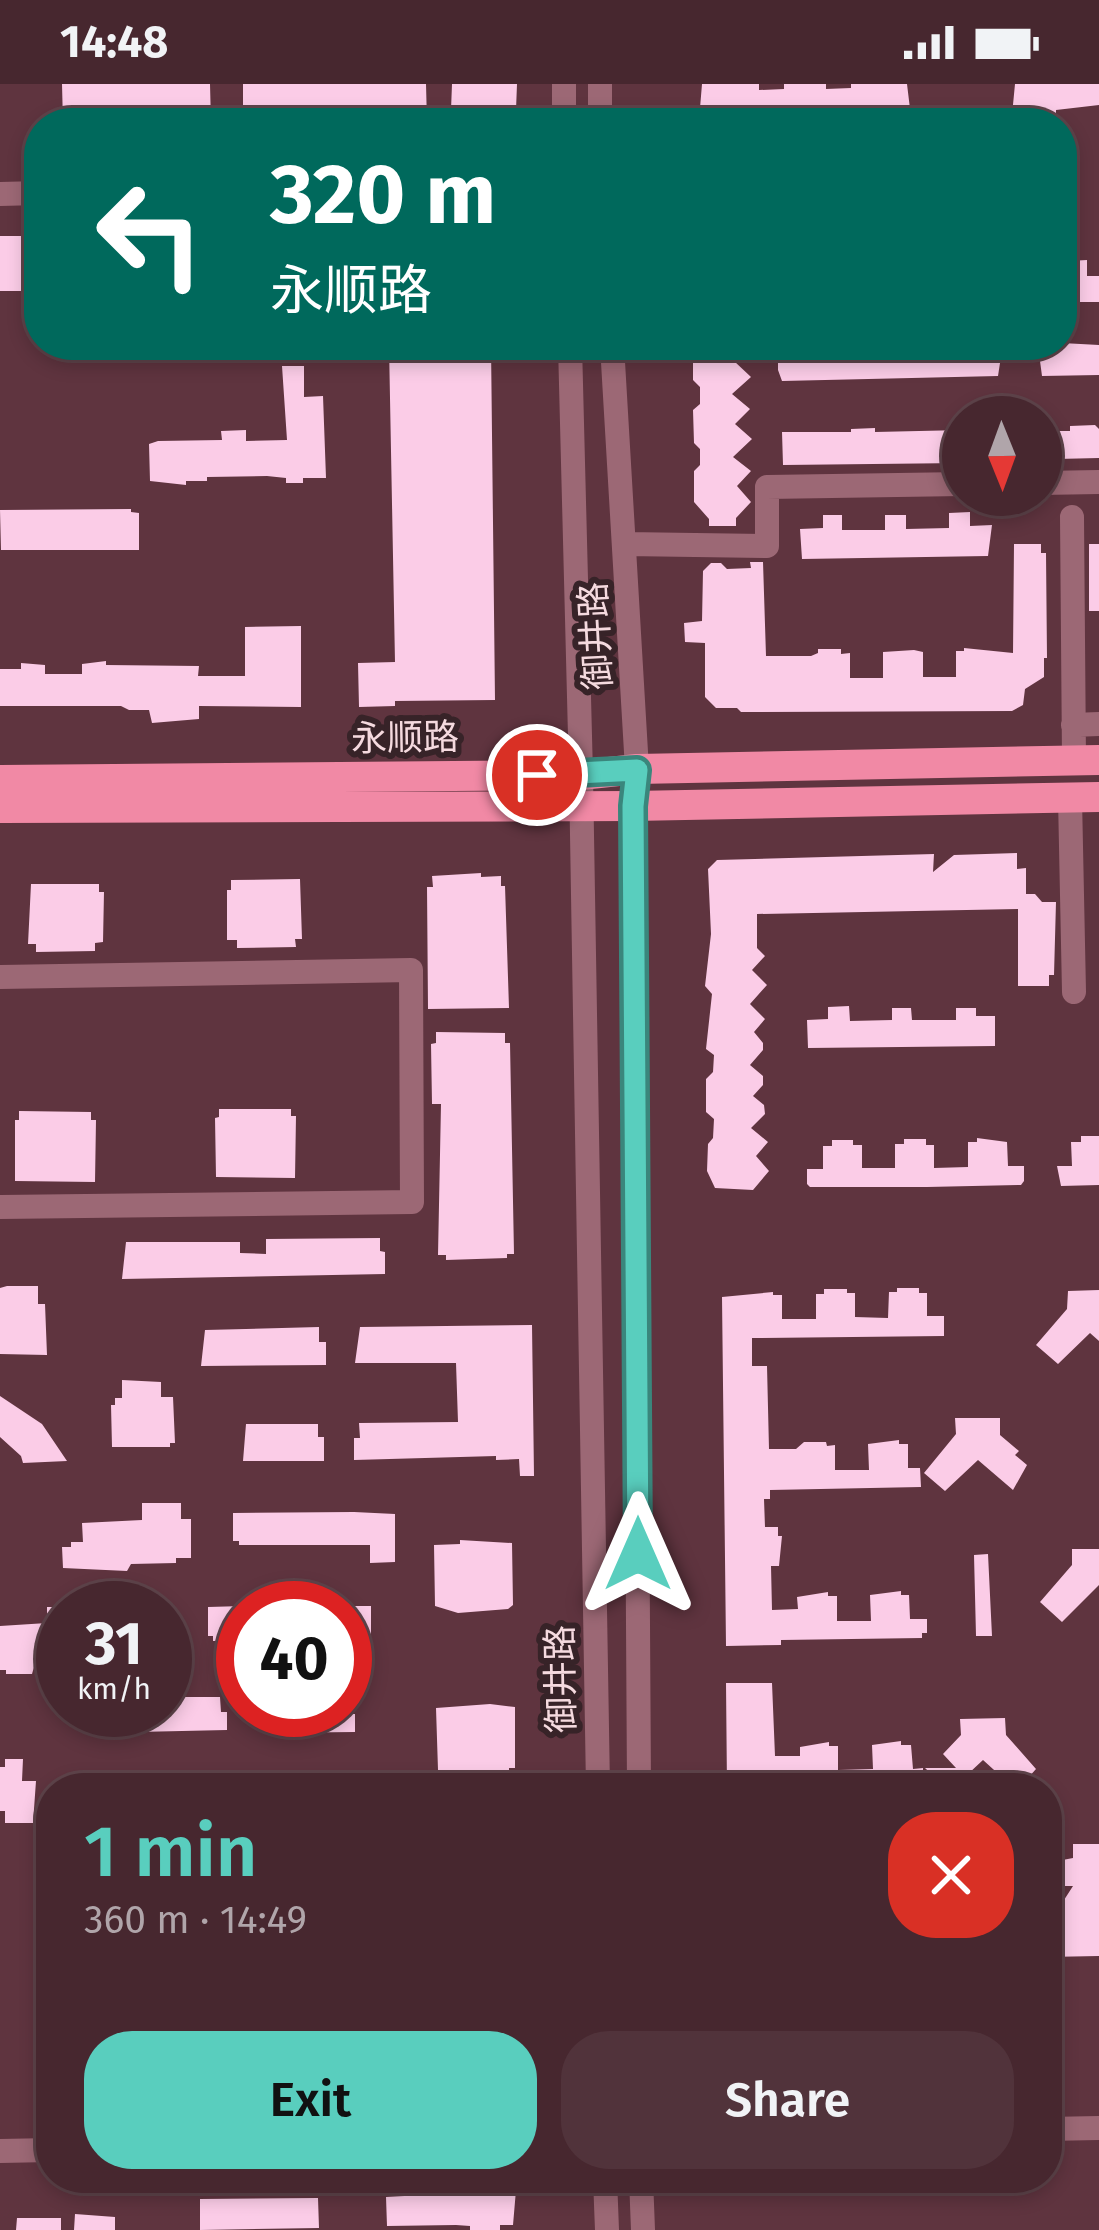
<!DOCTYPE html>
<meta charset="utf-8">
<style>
:root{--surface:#47272f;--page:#51333b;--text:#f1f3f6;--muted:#b0a5aa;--line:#5f444b;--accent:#59cebe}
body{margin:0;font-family:"Fira Sans","Noto Sans SC",sans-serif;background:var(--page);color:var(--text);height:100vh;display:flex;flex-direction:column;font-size:45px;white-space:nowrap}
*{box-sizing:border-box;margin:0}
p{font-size:39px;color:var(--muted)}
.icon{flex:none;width:66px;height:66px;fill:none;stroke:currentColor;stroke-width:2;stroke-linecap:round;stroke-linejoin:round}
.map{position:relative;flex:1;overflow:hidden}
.side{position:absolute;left:36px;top:1689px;width:1026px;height:420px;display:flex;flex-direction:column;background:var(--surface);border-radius:48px;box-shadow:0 6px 18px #0003,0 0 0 3px var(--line)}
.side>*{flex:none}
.top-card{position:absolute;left:24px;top:24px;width:1053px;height:252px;border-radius:48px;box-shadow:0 6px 18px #0003,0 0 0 3px var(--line);background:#00695c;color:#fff;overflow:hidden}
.needle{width:78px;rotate:179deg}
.fabs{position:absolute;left:942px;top:312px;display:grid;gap:24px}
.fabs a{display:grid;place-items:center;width:120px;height:120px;border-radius:50%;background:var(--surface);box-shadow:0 6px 18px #0003,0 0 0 3px var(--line);font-size:60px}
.speed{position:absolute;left:36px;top:1497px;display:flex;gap:24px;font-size:60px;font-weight:700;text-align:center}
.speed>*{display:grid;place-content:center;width:156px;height:156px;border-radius:50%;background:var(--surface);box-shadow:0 6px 18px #0003,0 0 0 3px var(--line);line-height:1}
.speed small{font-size:30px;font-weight:400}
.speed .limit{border:18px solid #d22;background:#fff;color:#111}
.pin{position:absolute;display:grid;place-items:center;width:102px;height:102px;color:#fff;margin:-51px;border:6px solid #fff;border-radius:50%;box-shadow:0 3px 12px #0007}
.me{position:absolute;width:132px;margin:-66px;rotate:0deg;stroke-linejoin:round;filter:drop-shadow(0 0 9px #0008)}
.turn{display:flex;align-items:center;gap:42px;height:252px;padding:0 48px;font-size:54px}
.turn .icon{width:156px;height:156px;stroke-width:2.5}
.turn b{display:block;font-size:84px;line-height:102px}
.round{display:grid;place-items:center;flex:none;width:126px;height:126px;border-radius:48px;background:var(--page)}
.summary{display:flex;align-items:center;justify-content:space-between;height:204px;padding:0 48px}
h1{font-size:72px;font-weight:600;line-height:90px;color:var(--accent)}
.action{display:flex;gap:24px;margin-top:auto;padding:24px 48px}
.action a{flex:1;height:138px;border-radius:48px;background:var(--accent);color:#111;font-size:48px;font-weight:600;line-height:138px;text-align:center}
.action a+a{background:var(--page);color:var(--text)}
.status{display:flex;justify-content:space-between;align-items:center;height:84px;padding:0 60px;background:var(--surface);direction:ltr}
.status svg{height:33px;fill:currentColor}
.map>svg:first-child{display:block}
.building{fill:#fbcce7}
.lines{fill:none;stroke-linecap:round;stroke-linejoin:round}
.minor{stroke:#9c6875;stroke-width:24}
.major{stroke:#f189a5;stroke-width:30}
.route-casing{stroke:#3a867c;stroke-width:30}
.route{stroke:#59cebe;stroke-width:21}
.labels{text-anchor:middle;stroke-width:12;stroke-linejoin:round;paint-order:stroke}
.street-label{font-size:36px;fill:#f5dadf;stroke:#372328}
</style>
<div class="status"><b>14:48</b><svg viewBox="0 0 49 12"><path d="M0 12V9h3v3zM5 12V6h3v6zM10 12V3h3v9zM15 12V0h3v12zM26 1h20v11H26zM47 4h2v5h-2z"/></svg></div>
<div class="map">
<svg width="1099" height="2146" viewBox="0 0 1099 2146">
<rect width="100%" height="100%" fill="#5f343f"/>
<path class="building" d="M62 0H210L211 39H63Z
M243 0H426L427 38 243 39Z
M452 0H517L516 26H451Z
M702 0H759V6L784 5V0H826V5L851 4V0H907L911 33 710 38 699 36Z
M1015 0H1099V21L1056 26V32L1012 31Z
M0 152H24L25 207H0Z
M1087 176V192H1099V218H1062V193H1068V177Z
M1062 259 1099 261V291L1042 292 1038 262Z
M389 261H491L495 616 395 617V622L359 623 358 579 395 578Z
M693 261H749L734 277 751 293 732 310 750 325 735 340 752 355 733 373 751 387 737 402 751 418 736 434V442H709V435L694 418V387L700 381V365L694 359 693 326 700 320V303L693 296Z
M983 261V266H1002L998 292 782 297 778 286V266L795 263Z
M282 282H304V313L323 312 326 394H303V399H286V394L267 392 207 393V397H186V401L150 397 149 360 158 357 222 356 221 347 246 346V357L287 356Z
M1095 341 1099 345V374L1057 375 1053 347H1070V342Z
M875 344V348L963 346V379L783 381 782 348H851V345Z
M131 425V428L139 429V466H1L0 426Z
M970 428V442L992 441 988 472 802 475 800 445 823 444V431H842V446H885V431H906V445L949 444V429Z
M1014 460H1041V469H1046L1047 574H1044V593L1025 605 1023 621 1012 627 741 628 737 624H716L705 613V559L685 558 684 539 702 537 703 487 711 479H721L727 485 751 484 750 478H763L766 572H811L818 569V565H841V570L850 569V594H883V568L914 566 923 568V593H956V567H964V564L1013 569Z
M1089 460H1099V527H1089Z
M301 542V623L199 622V635L152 639 149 626H129L121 622H0V585H21V579L45 581V590H82V580L106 577V581L199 582 198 592H245V543Z
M1017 769V785L1026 784V810H1035L1042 818H1056L1054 891H1049V902H1018V825L757 830V864L765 872 752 886 767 901 750 920 765 935 754 948 763 959V966L750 981 763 992V1001L753 1012 764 1021 765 1030 751 1044 768 1058 756 1072 769 1087 753 1106 715 1104 707 1087 708 1060 713 1054 714 1035 706 1028V995L713 988 714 971 706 965 712 910 705 902 711 850 708 785 717 776 934 770 933 788 954 771Z
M481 789V793L501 792V802H505L509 924 428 925 427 803H433L432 792Z
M300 795 302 855H295L296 863 237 864V856H227V806H231V796Z
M31 800H99V808H104L103 858 95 859V867L36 868V860H28Z
M849 922 850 937 892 936V924H911L912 936H956V924H976V932H995V962L808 964 807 936 828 935V923Z
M436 948 505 949V959H510L514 1170H507V1174L446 1176V1171H438L441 1020H432L431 960 436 959Z
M219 1025H291V1032H296L295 1094 216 1093 215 1034 219 1033Z
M19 1027 91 1028V1036H96L95 1098 15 1097V1036H19Z
M1081 1052H1099V1101L1061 1102 1057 1082H1072L1071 1058H1081Z
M977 1054 1007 1058 1008 1082H1024V1097L1021 1101 927 1103H810L807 1100V1085H823V1062H832V1056H853V1061H862V1084H895V1060H904V1055H926V1061H934V1084L968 1083V1058H977Z
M380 1154V1167L385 1168V1190L122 1195 126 1158H240V1169L266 1170V1155Z
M7 1202H38V1220H45L47 1271 0 1270V1204Z
M897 1204H919V1209H927V1232H944V1252L752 1254V1282H767L769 1365H796L804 1358H826L827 1362 835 1361V1386H869L868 1360 899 1356V1360H908V1384H920L921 1403 770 1406V1415H764L765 1443H778V1452H782L779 1482H771L772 1526 798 1525 797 1513 828 1508V1512H837V1537H871L870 1511 901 1507V1511H909L910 1535H927V1549H922V1554L781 1556V1561L726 1562 722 1213 773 1208V1211H782V1235H816V1210H824V1205H847V1209H855V1233L888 1234 889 1208H897Z
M1099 1206V1257L1090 1249 1058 1280 1036 1261 1067 1225 1068 1207Z
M532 1241 534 1392H520L519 1375 496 1376V1372L354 1376V1354H360L359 1339 458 1338 456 1279H355L360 1243Z
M319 1243V1258H326V1281L201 1282 205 1246Z
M122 1296 161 1298V1313H173L175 1359H170V1363H112L111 1321H115V1314H122Z
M0 1312 42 1340 67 1377 23 1379 21 1372 0 1353Z
M955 1334H1000V1351L1019 1367 1015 1371 1027 1381 1013 1406 978 1376 945 1407 924 1389 956 1350Z
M246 1340H318V1353H324V1377H243Z
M142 1419H181V1435H191V1474H176V1479L131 1480 127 1487 63 1484 62 1463H71V1458H83L82 1439 142 1436Z
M354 1428 395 1430V1478L370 1479V1461H239V1457H233V1429Z
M460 1456 512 1459 513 1521 508 1525 458 1529 435 1522 434 1461 460 1460Z
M1072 1465H1099V1501L1062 1538 1040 1518 1072 1481Z
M988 1470 992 1552H976L974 1471Z
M243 1522V1557H213V1552H208V1523Z
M345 1522H371V1550H345Z
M47 1523H63V1582L34 1583 32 1590H6V1586H0V1542L47 1539Z
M726 1599H772L775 1672H800V1663L829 1658V1662H838V1686L873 1685 872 1661 901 1657V1661H911L913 1685 923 1684V1702L727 1704Z
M165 1613H220L221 1628H227V1646L137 1648V1631H143V1626H165Z
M490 1620 515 1623V1684H509V1689L443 1690V1686H438L436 1624Z
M271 1626H349L348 1630H355V1648L265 1649V1633L271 1632Z
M1005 1634 1006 1651 1036 1685 1019 1704H1014L983 1676 953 1704H946L925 1684H956L943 1670 961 1651 960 1635Z
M5 1675H23L22 1697H36L33 1739H5V1727H0V1683H5Z
M1073 1760H1099V1872L1047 1873V1830H1055L1073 1802H1047V1779L1073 1774Z
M516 2106 513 2141H500V2146H470V2142L456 2141 387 2142 386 2113Z
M318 2114 319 2144 200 2146V2115Z
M75 2130 115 2133V2146H74Z
M17 2134H61V2146H16Z"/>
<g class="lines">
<path class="minor" d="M564 0V39
M600 0V39
M0 110 39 109
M570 261 581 691 598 1704
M612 261 637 685 633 722 639 1704
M1041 399 1099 398
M1072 433 1074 676
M626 460 767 462V403L963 400
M1073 641 1099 640
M1070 714 1074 908
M0 893 411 886 412 1118 0 1123
M1047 2045 1099 2044
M0 2067 51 2066
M605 2094 607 2146
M641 2094 643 2146"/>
<path class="major" d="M0 696 581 691 637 685 1099 676
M0 724 633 722 1099 713"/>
</g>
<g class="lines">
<defs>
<path id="route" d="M537 691 637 686 633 722 638 1470"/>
</defs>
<use href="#route" class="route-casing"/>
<use href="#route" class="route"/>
</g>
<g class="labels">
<g class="street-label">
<text transform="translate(595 552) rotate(-93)" y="13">御井路</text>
<text transform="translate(405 653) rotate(-1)" y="13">永顺路</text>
<text transform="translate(560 1595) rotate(-91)" y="13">御井路</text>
</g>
</g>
</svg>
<div class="fabs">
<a><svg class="needle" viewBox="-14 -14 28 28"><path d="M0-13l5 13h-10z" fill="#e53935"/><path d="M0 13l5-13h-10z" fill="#b0a5aa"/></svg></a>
</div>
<div class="speed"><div>31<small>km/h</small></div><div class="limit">40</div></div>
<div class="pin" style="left:537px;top:691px;background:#d93025"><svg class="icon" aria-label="arrive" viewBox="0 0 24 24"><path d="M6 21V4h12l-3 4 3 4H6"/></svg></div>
<svg class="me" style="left:638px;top:1470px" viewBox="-20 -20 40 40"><path d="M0-17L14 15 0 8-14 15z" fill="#59cebe" stroke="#fff" stroke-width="4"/></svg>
<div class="top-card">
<div class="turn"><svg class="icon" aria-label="left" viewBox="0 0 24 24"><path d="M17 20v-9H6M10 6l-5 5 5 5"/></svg><div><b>320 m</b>永顺路</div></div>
</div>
<section class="side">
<div class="summary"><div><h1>1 min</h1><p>360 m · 14:49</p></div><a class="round" style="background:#d93025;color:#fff"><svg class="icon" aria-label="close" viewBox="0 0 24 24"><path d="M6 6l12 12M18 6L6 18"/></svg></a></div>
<div class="action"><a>Exit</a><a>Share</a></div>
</section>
</div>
